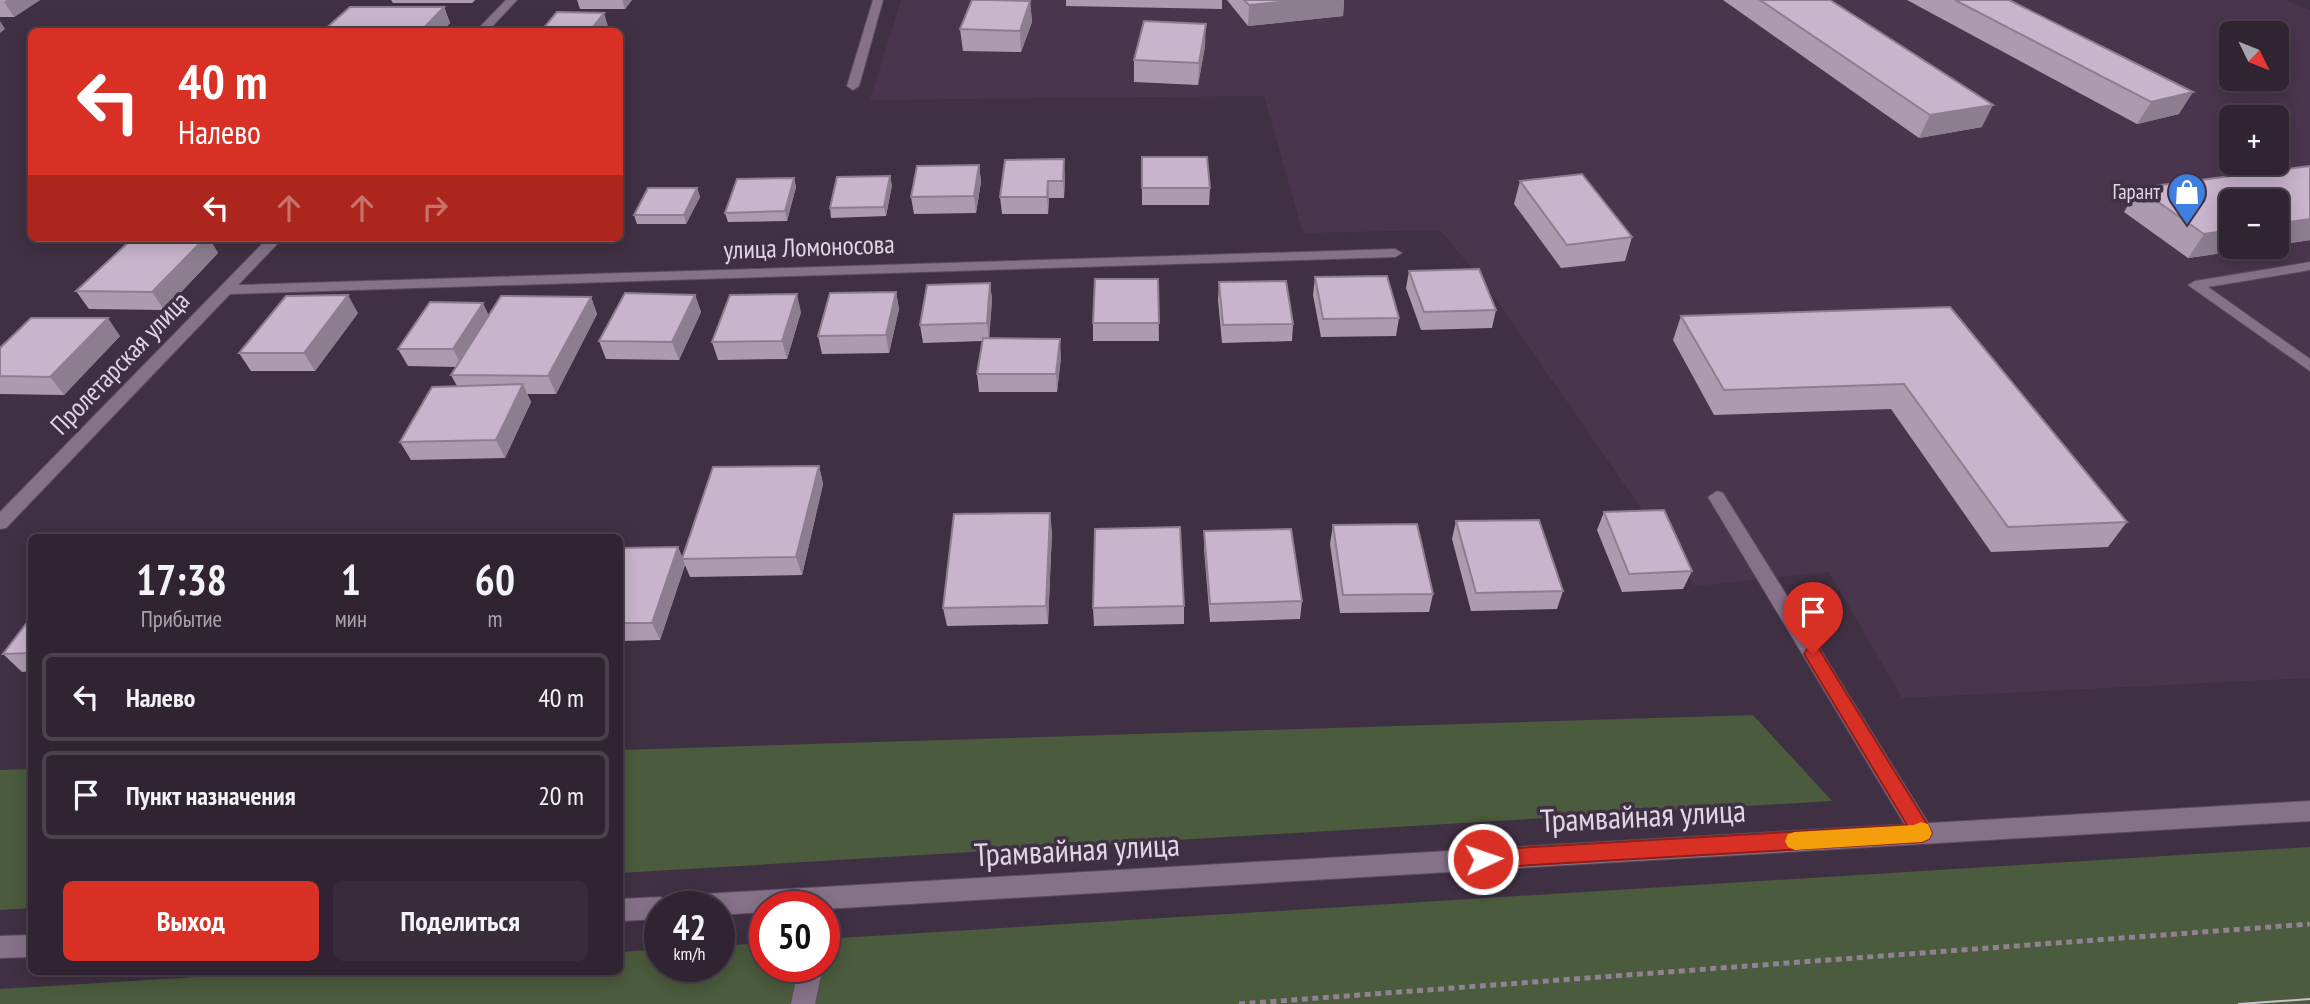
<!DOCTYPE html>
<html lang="ru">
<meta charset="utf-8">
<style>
:root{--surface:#302432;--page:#382c3a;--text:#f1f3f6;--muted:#a8a4ac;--line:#4b414d;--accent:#d93025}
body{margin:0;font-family:"PT Sans Narrow",sans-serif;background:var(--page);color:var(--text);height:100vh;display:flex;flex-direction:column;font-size:26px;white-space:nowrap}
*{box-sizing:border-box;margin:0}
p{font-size:23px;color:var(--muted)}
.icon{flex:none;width:38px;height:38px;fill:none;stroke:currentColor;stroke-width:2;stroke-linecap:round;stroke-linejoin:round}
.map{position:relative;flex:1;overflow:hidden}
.details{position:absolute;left:28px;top:534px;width:595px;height:441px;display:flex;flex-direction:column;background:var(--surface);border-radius:10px;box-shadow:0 4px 18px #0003,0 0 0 2px var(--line)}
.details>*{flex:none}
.hud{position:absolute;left:28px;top:28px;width:595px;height:214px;border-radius:10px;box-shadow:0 4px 18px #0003,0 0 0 2px var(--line);background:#d93025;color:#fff;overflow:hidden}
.needle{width:46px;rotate:133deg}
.buttons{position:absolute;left:2219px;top:21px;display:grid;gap:14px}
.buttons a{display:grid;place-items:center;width:70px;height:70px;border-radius:10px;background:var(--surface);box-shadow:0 4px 18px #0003,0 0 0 2px var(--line);font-size:35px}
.speed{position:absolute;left:644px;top:891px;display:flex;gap:14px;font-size:35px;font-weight:700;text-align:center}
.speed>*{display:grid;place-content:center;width:91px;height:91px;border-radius:50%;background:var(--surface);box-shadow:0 4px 18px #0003,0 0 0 2px var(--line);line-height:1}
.speed small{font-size:18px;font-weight:400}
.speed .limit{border:10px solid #d22;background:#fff;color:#111}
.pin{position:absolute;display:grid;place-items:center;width:60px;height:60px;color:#fff;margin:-72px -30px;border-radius:50% 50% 50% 0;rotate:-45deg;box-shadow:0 0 7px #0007}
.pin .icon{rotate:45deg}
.me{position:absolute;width:77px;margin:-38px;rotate:87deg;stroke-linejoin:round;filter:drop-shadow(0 0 5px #0008)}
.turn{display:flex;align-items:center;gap:24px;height:147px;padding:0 35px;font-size:32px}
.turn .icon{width:91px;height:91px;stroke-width:2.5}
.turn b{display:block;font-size:49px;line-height:60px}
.lanes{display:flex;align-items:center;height:66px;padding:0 35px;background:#0003;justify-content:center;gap:35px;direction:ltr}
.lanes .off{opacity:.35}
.eta{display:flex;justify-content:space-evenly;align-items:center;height:119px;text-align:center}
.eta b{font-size:42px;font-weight:700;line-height:49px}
.primary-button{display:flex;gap:14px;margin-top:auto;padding:14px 35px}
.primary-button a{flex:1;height:80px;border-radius:10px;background:var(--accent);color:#fff;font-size:28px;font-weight:700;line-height:80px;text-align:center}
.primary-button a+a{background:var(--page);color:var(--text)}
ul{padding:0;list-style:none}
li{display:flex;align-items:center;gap:21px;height:88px;margin:0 14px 10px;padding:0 21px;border:4px solid var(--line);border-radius:10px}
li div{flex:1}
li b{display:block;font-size:26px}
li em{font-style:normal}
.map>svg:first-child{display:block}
.built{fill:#4a354e;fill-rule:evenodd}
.green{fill:#4b5b3d}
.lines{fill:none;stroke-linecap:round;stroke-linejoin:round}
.lane-casing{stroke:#5b4c5e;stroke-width:2}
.street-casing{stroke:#5b4c5e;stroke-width:2}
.secondary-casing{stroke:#5b4c5e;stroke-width:2}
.path{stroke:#908292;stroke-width:5;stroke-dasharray:6 4.5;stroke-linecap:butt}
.lane{fill:#857289;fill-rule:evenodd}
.street{fill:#857289;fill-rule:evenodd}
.secondary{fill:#857289;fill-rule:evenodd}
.tram{stroke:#ccc1ce;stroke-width:2}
.wall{fill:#ac9baf}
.shaded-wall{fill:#8c7e8f}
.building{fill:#c8b4cc;stroke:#8c7e8f;stroke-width:2}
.route{fill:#d93025;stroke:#8d1f18;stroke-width:2}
.slow{fill:#f59e0b}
.labels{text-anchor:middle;stroke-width:7;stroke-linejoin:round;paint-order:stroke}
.far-poi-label{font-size:21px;fill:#e1d6e3;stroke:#403043;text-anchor:end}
.street-label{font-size:26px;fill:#e1d6e3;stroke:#403043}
.near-street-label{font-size:32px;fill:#e1d6e3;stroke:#403043}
</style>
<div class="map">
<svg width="2310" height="1004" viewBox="0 0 2310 1004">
<rect width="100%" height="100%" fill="#403043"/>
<path class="built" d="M901 0H2285L2310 10V678L1902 698 1829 572 1695 586 1486 285 1440 230 1303 233 1264 96 870 100ZM2231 33H2277V79H2231ZM2231 117H2277V163H2231ZM2231 201H2277V247H2231Z"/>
<path class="green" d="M1753 715 1832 801 620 873V750Z
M31 769V908L0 910V770Z
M2310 847V1004H0V989L298 971H620V952L660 949V966H719V946L765 943V966H824V939Z"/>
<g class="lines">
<defs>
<path id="lane" d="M2310 262V270L2208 287 2310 359V371L2188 285 2195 281Z
M1717 491 1723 493 1930 826 1933 833 1930 840 1922 843 1914 840 1708 497Z"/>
<path id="street" d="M506 0H517L487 32H475Z
M873 0H883L859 86 853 90 847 86Z
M268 238H283L238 285 1395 249 1402 253 1395 257 230 294 6 528 0 529V512Z
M799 966H823L815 1004H791Z"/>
<path id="secondary" d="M2310 801V821L824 909 765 906V912L719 915V906H674L678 898 686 895Z
M660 897 668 900 671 906H660V919L620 921V899Z
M32 935V957L0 958V936Z"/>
</defs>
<use href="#lane" class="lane-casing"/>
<use href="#street" class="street-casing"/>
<use href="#secondary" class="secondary-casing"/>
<path class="path" d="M1239 1004 2310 924"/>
<use href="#lane" class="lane"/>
<use href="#street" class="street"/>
<use href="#secondary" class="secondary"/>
<path class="tram" d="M2239 1004 2310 999"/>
</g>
<path class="wall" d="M0 0H40L14 17H0Z
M391 0H475L472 3H393Z
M577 0H632L625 9H580Z
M1066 0H1222V9L1066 6Z
M1227 0H1344L1343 16 1248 26Z
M1723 0H1830L1982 127 1919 138Z
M1907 0H2009L2179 114 2137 124Z
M1030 1 1032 22 1021 52 963 51 960 29Z
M444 7 450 23 442 32H325L324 30Z
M1205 46 1198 85 1134 82V60Z
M1142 157 1210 188 1209 205H1142Z
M979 165 981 182 976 213 914 214 911 197Z
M2310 166V240L2277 245V201L2231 247H2265L2188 258 2124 212 2138 188Z
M1065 176 1064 198H1049L1048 214H1002L1000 197Z
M794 178 796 187 787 221 728 222 725 213Z
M1520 181 1632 237 1625 261 1561 268 1514 204Z
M892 185 886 216 831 218 830 208Z
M697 188 700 197 686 224H637L634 215Z
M133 238H209L218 253 164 310 89 309 76 291Z
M1409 271 1496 310 1492 328 1421 330 1406 288Z
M1315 277 1399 318 1396 336 1321 337 1313 295Z
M1158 279 1159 341H1093V323Z
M1219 282 1293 324 1292 341 1222 343 1218 300Z
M990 283 992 300 989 338 1061 357 1057 392H979L977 374 983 341 923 343 920 325Z
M896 292 899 309 889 353 822 354 818 336Z
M695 295 701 312 679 360 606 359 599 341Z
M591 297 597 314 556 394H527L531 402 505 458 411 460 400 442 457 386 451 375 457 367 408 366 398 349 489 316Z
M1950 307 2127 522 2108 547 1991 552 1891 409 1714 415 1673 340 1681 316Z
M801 312 787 359 718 360 712 342Z
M358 313 315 371H251L239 353Z
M120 336 64 395 0 394V348Z
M819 466 823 484 802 575 690 577 685 565 660 640 620 641V548L678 547 683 559Z
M1604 512 1692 571 1683 589 1622 592 1597 530Z
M1456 521 1563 591 1557 609 1471 611 1452 539Z
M1333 525 1433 594 1429 612 1340 613 1330 544Z
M1052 531 1048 624 947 626 943 608Z
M1204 531 1302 601 1300 619 1210 622 1204 549Z
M1184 606V624L1094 626 1093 608Z
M32 616V671L22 672 3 654Z"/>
<path class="shaded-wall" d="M7 0H40L14 17 4 2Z
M622 0H632L625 9Z
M1299 0H1344L1343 16 1248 26 1249 5Z
M1030 1 1032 22 1021 52 1020 31Z
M444 7 450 23 442 32H421Z
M604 13 609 29 606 32H589Z
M0 21 5 29 0 33Z
M1206 24 1205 46 1198 85 1199 63Z
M2193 92 2179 114 2137 124 2151 102Z
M1993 105 1982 127 1919 138 1930 115Z
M1064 159 1065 176 1064 198 1063 181Z
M979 165 981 182 976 213 974 196Z
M890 176 892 185 886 216 884 207Z
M794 178 796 187 787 221 785 211Z
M1048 181 1049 198 1048 214 1047 197Z
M697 188 700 197 686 224 684 215Z
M2310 219V240L2277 245V224Z
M2231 230V247H2265L2188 258 2204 234Z
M205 238H209L218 253 164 310 152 292Z
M990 283 992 300 989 341 987 323Z
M896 292 899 309 889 353 886 335Z
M797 294 801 312 787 359 782 341Z
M348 295 358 313 315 371 304 353Z
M695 295 701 312 679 360 672 342Z
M591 297 597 314 556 394 548 376Z
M483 303 491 320 462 367 453 349Z
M108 318 120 336 64 395 50 377Z
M1060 339 1061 357 1057 392 1056 374Z
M523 384 531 402 505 458 496 440Z
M819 466 823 484 802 575 796 557Z
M1050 513 1052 531 1048 624 1046 606Z
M678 547 685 565 660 640 652 623Z"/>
<path class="building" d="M972 0H991L1030 1 1020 31 960 29Z
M1244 0H1299L1249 5Z
M1760 0H1830L1993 105 1930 115Z
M1955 0H2009L2193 92 2151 102Z
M350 7H444L421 31 324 30Z
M557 12 604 13 589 32 541 31Z
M1144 21 1206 24 1199 63 1134 60Z
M1142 157H1207L1210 188H1142Z
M1064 159 1063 181H1048L1047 197H1000L1005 160Z
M979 165 974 196 911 197 917 166Z
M2310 166V219L2277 224V201H2231V230L2204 234 2138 188Z
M1582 174 1632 237 1567 245 1520 181Z
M890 176 884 207 830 208 837 177Z
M794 178 785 211 725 213 737 179Z
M648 188H697L684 215H634Z
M133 238H205L152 292 76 291Z
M1479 269 1496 310 1424 312 1409 271Z
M1387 276 1399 318 1323 319 1315 277Z
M1095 279H1158L1159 323H1093Z
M1286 281 1293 324 1223 325 1219 282Z
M990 283 987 323 920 325 927 285Z
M896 292 886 335 818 336 830 293Z
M625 293 695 295 672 342 599 341Z
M797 294 782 341 712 342 730 295Z
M348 295 304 353H239L286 296Z
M501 296 591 297 548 376 451 375Z
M430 302 483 303 453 349H398Z
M1950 307 2127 522 2008 527 1904 384 1724 390 1681 316Z
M31 318H108L50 377 0 376V348Z
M983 338 1060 339 1056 374H977Z
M523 384 496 440 400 442 432 387Z
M819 466 796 557 682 559 713 467Z
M1664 510 1692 571 1629 574 1604 512Z
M1050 513 1046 606 943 608 954 514Z
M1539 520 1563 591 1476 593 1456 521Z
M1417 524 1433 594 1343 595 1333 525Z
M1180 527 1184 606 1093 608 1095 529Z
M1291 529 1302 601 1210 604 1204 531Z
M678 547 652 623H620V548Z
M32 616V653L3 654Z"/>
<path class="route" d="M1813 647 1819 649 1929 827 1932 833 1929 839 1922 842 1483 868 1476 866 1473 859 1476 853 1483 850 1907 825 1807 659 1804 654 1807 649Z"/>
<path class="slow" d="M1921 822 1928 824 1932 833 1929 839 1922 842 1795 850 1788 847 1785 841 1788 834 1795 832 1914 825Z"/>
<defs>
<symbol id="shop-pin" viewBox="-11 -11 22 30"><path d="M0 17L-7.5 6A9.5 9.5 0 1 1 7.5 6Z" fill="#3f7fe0" stroke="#403043"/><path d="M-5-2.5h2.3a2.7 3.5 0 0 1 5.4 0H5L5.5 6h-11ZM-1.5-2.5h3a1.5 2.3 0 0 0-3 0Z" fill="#fff"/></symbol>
</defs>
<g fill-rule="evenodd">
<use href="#shop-pin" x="2165" y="170" width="44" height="60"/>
</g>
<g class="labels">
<g class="far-poi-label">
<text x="2160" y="199">Гарант</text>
</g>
<g class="street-label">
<text transform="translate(809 247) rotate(-2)" y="9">улица Ломоносова</text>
<text transform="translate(120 363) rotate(-46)" y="9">Пролетарская улица</text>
</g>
<g class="near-street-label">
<text transform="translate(1643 816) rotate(-3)" y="11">Трамвайная улица</text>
<text transform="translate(1077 850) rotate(-3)" y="11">Трамвайная улица</text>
</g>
</g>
</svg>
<div class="buttons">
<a><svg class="needle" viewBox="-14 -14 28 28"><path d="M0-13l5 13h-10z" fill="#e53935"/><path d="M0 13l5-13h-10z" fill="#a8a4ac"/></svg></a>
<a>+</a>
<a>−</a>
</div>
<div class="speed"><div>42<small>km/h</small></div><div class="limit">50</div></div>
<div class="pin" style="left:1813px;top:654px;background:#d93025"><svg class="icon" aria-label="arrive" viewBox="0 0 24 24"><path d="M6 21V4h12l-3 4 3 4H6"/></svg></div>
<svg class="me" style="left:1483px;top:859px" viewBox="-20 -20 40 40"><circle r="17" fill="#d93025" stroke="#fff" stroke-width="3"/><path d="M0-11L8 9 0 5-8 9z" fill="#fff"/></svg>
<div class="hud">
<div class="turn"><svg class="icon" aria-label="left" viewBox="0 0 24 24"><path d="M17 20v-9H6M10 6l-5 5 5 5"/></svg><div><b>40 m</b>Налево</div></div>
<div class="lanes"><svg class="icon" aria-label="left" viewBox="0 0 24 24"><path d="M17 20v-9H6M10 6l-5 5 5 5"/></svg><svg class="icon off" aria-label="ahead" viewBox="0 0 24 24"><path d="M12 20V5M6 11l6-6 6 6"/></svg><svg class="icon off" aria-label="ahead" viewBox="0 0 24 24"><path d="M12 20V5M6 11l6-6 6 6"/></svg><svg class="icon off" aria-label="right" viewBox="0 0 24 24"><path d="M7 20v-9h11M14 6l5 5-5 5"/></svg></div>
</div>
<section class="details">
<div class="eta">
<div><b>17:38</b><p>Прибытие</p></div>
<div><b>1</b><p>мин</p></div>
<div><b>60</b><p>m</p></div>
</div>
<ul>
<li><svg class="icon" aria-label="left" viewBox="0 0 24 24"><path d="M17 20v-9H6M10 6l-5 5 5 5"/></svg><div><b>Налево</b></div><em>40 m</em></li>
<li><svg class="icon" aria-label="arrive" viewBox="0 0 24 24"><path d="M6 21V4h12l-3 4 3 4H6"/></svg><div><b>Пункт назначения</b></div><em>20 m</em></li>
</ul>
<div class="primary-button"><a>Выход</a><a>Поделиться</a></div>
</section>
</div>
